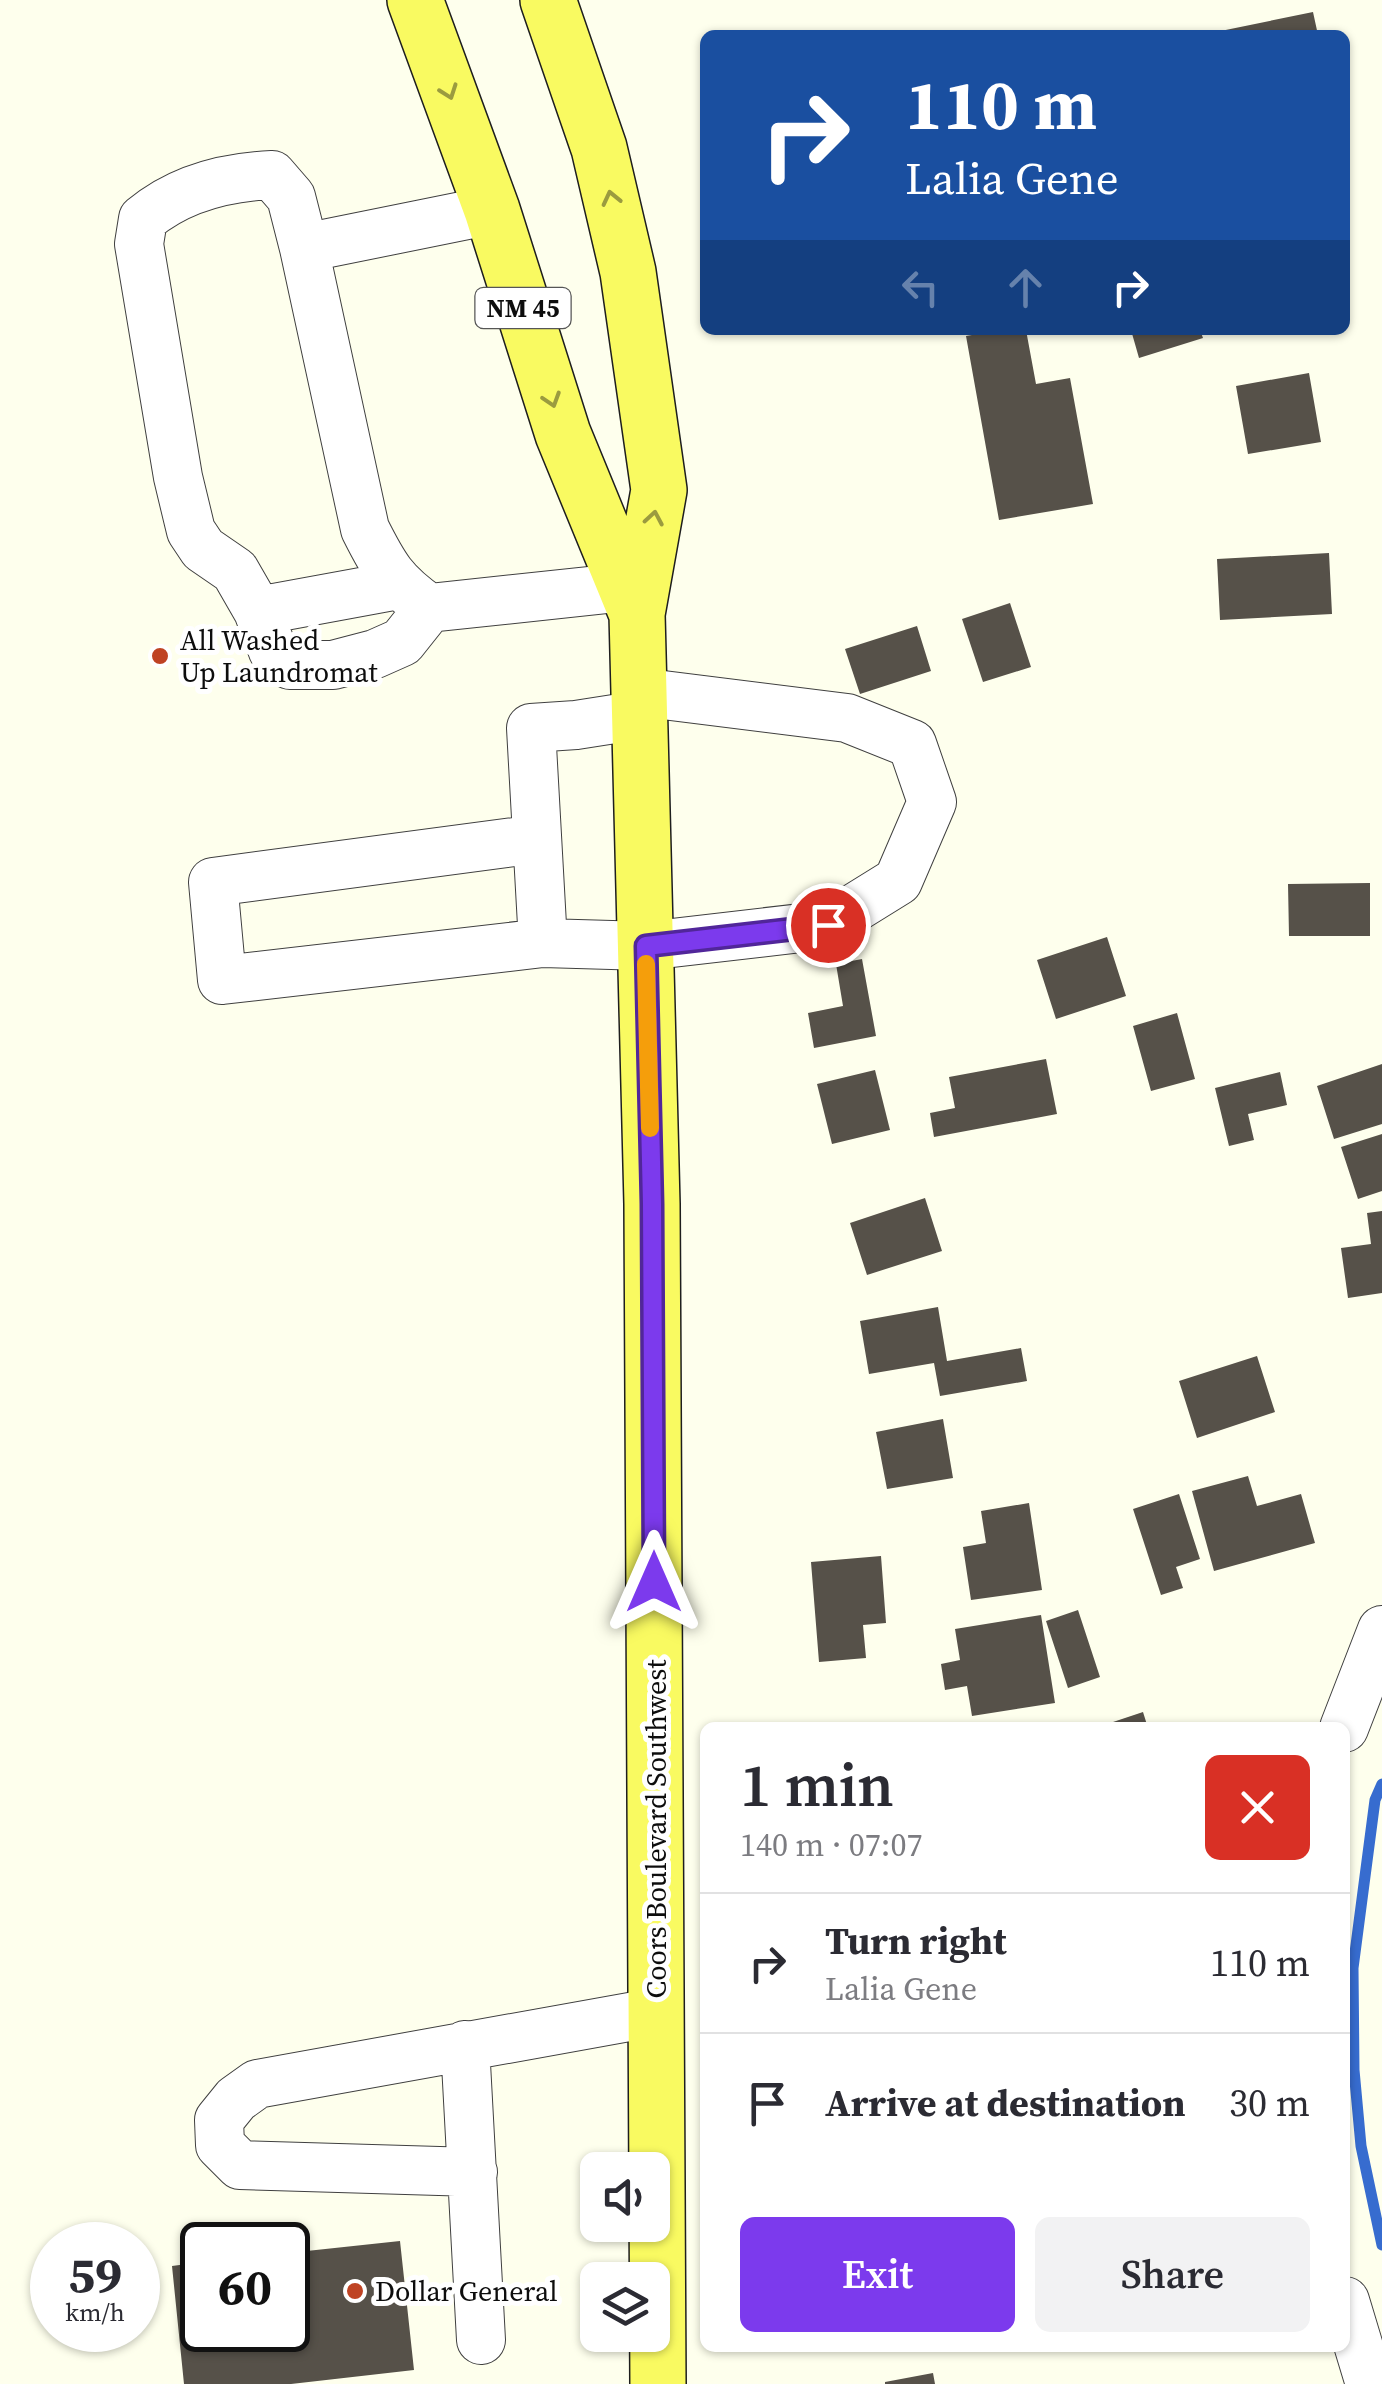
<!DOCTYPE html>
<meta charset="utf-8">
<style>
:root{--surface:#fff;--page:#f2f2f3;--text:#2b2b33;--muted:#7c7c81;--line:#e1e1e2;--accent:#7c3aed}
body{margin:0;font-family:"Source Serif 4",serif;background:var(--page);color:var(--text);height:100vh;display:flex;flex-direction:column;font-size:38px;white-space:nowrap}
*{box-sizing:border-box;margin:0}
p{font-size:32px;color:var(--muted)}
.icon{flex:none;width:55px;height:55px;fill:none;stroke:currentColor;stroke-width:2;stroke-linecap:round;stroke-linejoin:round}
.map{position:relative;flex:1;overflow:hidden}
.sheet{position:absolute;left:700px;top:1722px;width:650px;height:630px;display:flex;flex-direction:column;background:var(--surface);border-radius:15px;box-shadow:0 2px 8px #0004}
.sheet>*{flex:none}
.top-card{position:absolute;left:700px;top:30px;width:650px;height:305px;border-radius:15px;box-shadow:0 2px 8px #0004;background:#1a4fa0;color:#fff;overflow:hidden}
.fabs{position:absolute;left:580px;top:2152px;display:grid;gap:20px}
.fabs a{display:grid;place-items:center;width:90px;height:90px;border-radius:15px;background:var(--surface);box-shadow:0 2px 8px #0004;font-size:50px}
.speed{position:absolute;left:30px;top:2222px;display:flex;gap:20px;font-size:50px;font-weight:700;text-align:center}
.speed>*{display:grid;place-content:center;width:130px;height:130px;border-radius:50%;background:var(--surface);box-shadow:0 2px 8px #0004;line-height:1}
.speed small{font-size:25px;font-weight:400}
.speed .limit{border:5px solid #111;border-radius:15px;background:#fff;color:#111}
.pin{position:absolute;display:grid;place-items:center;width:85px;height:85px;color:#fff;margin:-42px;border:5px solid #fff;border-radius:50%;box-shadow:0 2px 10px #0007}
.me{position:absolute;width:110px;margin:-55px;rotate:0deg;stroke-linejoin:round;filter:drop-shadow(0 0 8px #0008)}
.turn{display:flex;align-items:center;gap:35px;height:210px;padding:0 40px;font-size:45px}
.turn .icon{width:130px;height:130px;stroke-width:2.5}
.turn b{display:block;font-size:70px;line-height:85px}
.lanes{display:flex;align-items:center;height:95px;padding:0 40px;background:#0003;justify-content:center;gap:50px;direction:ltr}
.lanes .off{opacity:.35}
.round{display:grid;place-items:center;flex:none;width:105px;height:105px;border-radius:15px;background:var(--page)}
.headline{display:flex;align-items:center;justify-content:space-between;height:170px;padding:0 40px}
h1{font-size:60px;font-weight:600;line-height:75px}
.action{display:flex;gap:20px;margin-top:auto;padding:20px 40px}
.action a{flex:1;height:115px;border-radius:15px;background:var(--accent);color:#fff;font-size:40px;font-weight:600;line-height:115px;text-align:center}
.action a+a{background:var(--page);color:var(--text)}
ul{padding:0;list-style:none}
li{display:flex;align-items:center;gap:30px;height:140px;padding:0 40px;border-top:2px solid var(--line)}
li div{flex:1}
li b{display:block;font-size:38px}
li em{font-style:normal}
.map>svg:first-child{display:block}
.lines{fill:none;stroke-linecap:round;stroke-linejoin:round}
.stream{stroke:#376ccf;stroke-width:11}
.building{fill:#565149}
.minor-casing{stroke:#404040;stroke-width:50}
.major-casing{stroke:#1e1e1e;stroke-width:58}
.minor{stroke:#fff;stroke-width:48}
.major{stroke:#f9fa61;stroke-width:55}
.oneway{stroke:#9b9b3f}
.route-casing{stroke:#51269a;stroke-width:25}
.route{stroke:#7c3aed;stroke-width:18}
.slow{stroke:#f59e0b;stroke-width:18}
.poi-dot{fill:#bf4323;stroke:#fff;stroke-width:4}
.labels{text-anchor:middle;stroke-width:10;stroke-linejoin:round;paint-order:stroke}
.shield{fill:#fff;stroke:#565656;stroke-width:2.5}
.shield-label{font-size:25px;font-weight:bold;fill:#0d0d0d}
.poi-label{font-size:28px;fill:#0d0d0d;stroke:#fff;text-anchor:start}
.street-label{font-size:28px;fill:#0d0d0d;stroke:#fff}
</style>
<div class="map">
<svg width="1382" height="2384" viewBox="0 0 1382 2384">
<rect width="100%" height="100%" fill="#feffed"/>
<g class="lines">
<path class="stream" d="M1382 1784 1375 1800 1353 1968 1354 2070 1361 2146 1382 2245"/>
</g>
<path class="building" d="M1313 12 1318 35H1211V33Z
M1001 330H1026L1036 384 1070 378 1093 504 999 520 966 336Z
M1131 330H1200L1203 338 1139 358Z
M1309 373 1321 442 1248 454 1236 386Z
M1329 553 1332 614 1220 620 1217 559Z
M1010 603 1031 667 983 682 962 619Z
M917 626 931 671 860 694 845 649Z
M1370 883V936H1289L1288 884Z
M1107 937 1126 996 1056 1019 1037 960Z
M862 959 876 1036 814 1048 808 1013 843 1006 836 964Z
M1177 1013 1195 1079 1151 1091 1133 1026Z
M1046 1059 1057 1114 934 1137 930 1113 955 1108 949 1077Z
M1382 1064V1124L1334 1139 1317 1086Z
M875 1070 890 1130 832 1144 817 1084Z
M1280 1072 1287 1105 1248 1114 1254 1140 1229 1146 1215 1088Z
M1382 1134V1191L1358 1199 1341 1147Z
M925 1198 942 1251 867 1275 850 1223Z
M1382 1211V1293L1348 1298 1341 1248 1371 1244 1367 1213Z
M938 1307 947 1361 1021 1348 1027 1381 940 1396 934 1363 869 1374 860 1321Z
M1257 1356 1275 1412 1197 1438 1179 1381Z
M943 1419 953 1478 887 1489 876 1432Z
M1248 1476 1257 1506 1301 1494 1315 1543 1214 1571 1192 1491Z
M1179 1494 1200 1559 1176 1567 1183 1588 1161 1595 1133 1509Z
M1029 1503 1042 1590 971 1600 963 1547 986 1543 981 1511Z
M881 1556 886 1623 863 1625 866 1658 819 1662 811 1562Z
M1078 1610 1100 1677 1068 1688 1046 1621Z
M1041 1615 1055 1703 972 1716 967 1686 945 1690 941 1664 960 1660 955 1629Z
M1143 1712 1148 1728H1098V1727Z
M400 2241 414 2370 291 2384H184L172 2266 202 2262V2330H288V2253Z
M933 2373 935 2384H885V2382Z"/>
<g class="lines">
<defs>
<path id="minor" d="M492 210 304 248 365 529C384 567 393 583 429 608L626 587
M304 248 291 197 272 175C225 177 180 188 143 219L139 244 178 477 191 531 203 549 235 571 258 611 273 651 290 665H333L375 654 402 642 429 608
M258 611 399 585
M639 692 847 718 912 744 932 802 898 881 827 925 646 946 543 943 531 728 576 725 640 715
M537 839 213 882 222 980 543 943
M1344 1728 1382 1630
M465 2045 481 2340
M473 2172 240 2165 220 2145 219 2120 236 2099 257 2084 657 2012
M1345 2301 1370 2384"/>
<path id="major" d="M415 0 492 210 563 434 637 614
M548 0 599 148 628 272 659 490 637 614 652 1204 658 2384"/>
</defs>
<use href="#minor" class="minor-casing"/>
<use href="#major" class="major-casing"/>
<use href="#minor" class="minor"/>
<use href="#major" class="major"/>
</g>
<defs><path id="oneway-chevron" d="M-2-3.5L2.5 0L-2 3.5" fill="none" stroke-width="1.6" stroke-linecap="round" stroke-linejoin="round" transform="scale(2.5)"/></defs>
<g class="oneway">
<use href="#oneway-chevron" transform="translate(449 92) rotate(70)"/>
<use href="#oneway-chevron" transform="translate(611 198) rotate(-103)"/>
<use href="#oneway-chevron" transform="translate(552 400) rotate(72)"/>
<use href="#oneway-chevron" transform="translate(654 518) rotate(-80)"/>
</g>
<g class="lines">
<defs>
<path id="route" d="M654 1582 652 1204 646 946 828 925"/>
</defs>
<use href="#route" class="route-casing"/>
<use href="#route" class="route"/>
<path class="slow" d="M646 964 650 1128"/>
</g>
<g class="poi-dot">
<circle cx="160" cy="656" r="10"/>
<circle cx="355" cy="2291" r="10"/>
</g>
<g class="labels">
<rect class="shield" x="475.5" y="288" width="95" height="40" rx="8"/>
<g class="shield-label">
<text x="523" y="317">NM 45</text>
</g>
<g class="poi-label">
<text x="180" y="650">All Washed<tspan x="180" dy="32">Up Laundromat</tspan></text>
<text x="375" y="2301">Dollar General</text>
</g>
<g class="street-label">
<text transform="translate(656 1829) rotate(-90)" y="10">Coors Boulevard Southwest</text>
</g>
</g>
</svg>
<div class="fabs">
<a><svg class="icon" aria-label="sound" viewBox="0 0 24 24"><path d="M4 9h4l5-4v14l-5-4H4zM17 9q2 3 0 6"/></svg></a>
<a><svg class="icon" aria-label="layers" viewBox="0 0 24 24"><path d="M12 4l9 5-9 5-9-5zM3 14l9 5 9-5"/></svg></a>
</div>
<div class="speed"><div>59<small>km/h</small></div><div class="limit">60</div></div>
<div class="pin" style="left:828px;top:925px;background:#d93025"><svg class="icon" aria-label="arrive" viewBox="0 0 24 24"><path d="M6 21V4h12l-3 4 3 4H6"/></svg></div>
<svg class="me" style="left:654px;top:1582px" viewBox="-20 -20 40 40"><path d="M0-17L14 15 0 8-14 15z" fill="#7c3aed" stroke="#fff" stroke-width="4"/></svg>
<div class="top-card">
<div class="turn"><svg class="icon" aria-label="right" viewBox="0 0 24 24"><path d="M7 20v-9h11M14 6l5 5-5 5"/></svg><div><b>110 m</b>Lalia Gene</div></div>
<div class="lanes"><svg class="icon off" aria-label="left" viewBox="0 0 24 24"><path d="M17 20v-9H6M10 6l-5 5 5 5"/></svg><svg class="icon off" aria-label="ahead" viewBox="0 0 24 24"><path d="M12 20V5M6 11l6-6 6 6"/></svg><svg class="icon" aria-label="right" viewBox="0 0 24 24"><path d="M7 20v-9h11M14 6l5 5-5 5"/></svg></div>
</div>
<section class="sheet">
<div class="headline"><div><h1>1 min</h1><p>140 m · 07:07</p></div><a class="round" style="background:#d93025;color:#fff"><svg class="icon" aria-label="close" viewBox="0 0 24 24"><path d="M6 6l12 12M18 6L6 18"/></svg></a></div>
<ul>
<li><svg class="icon" aria-label="right" viewBox="0 0 24 24"><path d="M7 20v-9h11M14 6l5 5-5 5"/></svg><div><b>Turn right</b><p>Lalia Gene</p></div><em>110 m</em></li>
<li><svg class="icon" aria-label="arrive" viewBox="0 0 24 24"><path d="M6 21V4h12l-3 4 3 4H6"/></svg><div><b>Arrive at destination</b></div><em>30 m</em></li>
</ul>
<div class="action"><a>Exit</a><a>Share</a></div>
</section>
</div>
